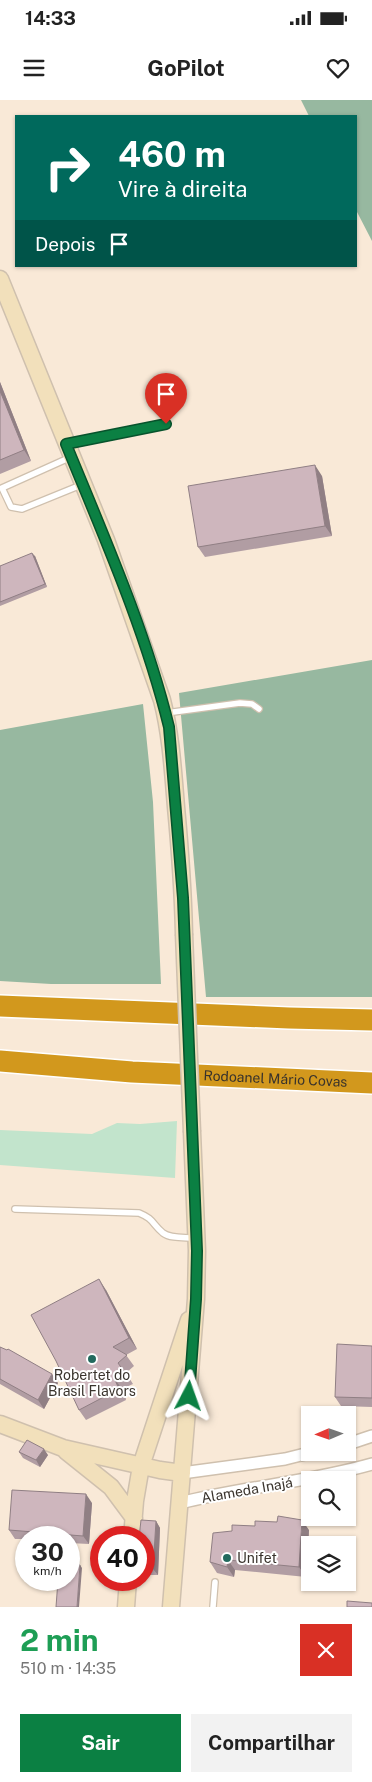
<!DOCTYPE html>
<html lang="pt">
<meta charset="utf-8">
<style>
:root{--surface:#fff;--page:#f2f2f2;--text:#222;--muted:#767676;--accent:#0b8043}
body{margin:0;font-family:"Public Sans",sans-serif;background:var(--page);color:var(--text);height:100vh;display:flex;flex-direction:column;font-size:19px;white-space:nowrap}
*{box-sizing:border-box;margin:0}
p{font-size:16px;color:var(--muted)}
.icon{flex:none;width:28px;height:28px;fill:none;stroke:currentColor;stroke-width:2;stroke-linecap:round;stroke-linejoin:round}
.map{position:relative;height:1507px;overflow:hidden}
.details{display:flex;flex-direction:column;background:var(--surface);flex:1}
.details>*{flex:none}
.guide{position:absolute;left:15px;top:15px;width:342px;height:152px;border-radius:0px;box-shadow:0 1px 4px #0004;background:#00695c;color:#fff;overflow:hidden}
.needle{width:32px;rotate:268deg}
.tools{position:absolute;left:301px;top:1306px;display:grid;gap:10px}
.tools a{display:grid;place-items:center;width:55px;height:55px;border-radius:0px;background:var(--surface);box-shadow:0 1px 4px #0004;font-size:25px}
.speed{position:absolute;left:15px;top:1426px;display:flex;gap:10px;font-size:25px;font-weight:700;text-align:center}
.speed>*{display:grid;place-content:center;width:65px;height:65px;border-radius:50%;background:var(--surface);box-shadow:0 1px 4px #0004;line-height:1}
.speed small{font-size:12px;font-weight:400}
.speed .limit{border:8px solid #d22;background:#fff;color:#111}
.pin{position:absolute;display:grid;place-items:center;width:42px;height:42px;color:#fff;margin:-51px -21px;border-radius:50% 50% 50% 0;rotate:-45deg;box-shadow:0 0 5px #0007}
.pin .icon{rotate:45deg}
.me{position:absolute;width:55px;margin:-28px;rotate:4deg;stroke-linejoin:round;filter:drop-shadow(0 0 4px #0008)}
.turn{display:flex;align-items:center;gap:18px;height:105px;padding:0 20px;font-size:22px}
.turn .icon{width:65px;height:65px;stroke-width:2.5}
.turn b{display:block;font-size:35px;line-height:42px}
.then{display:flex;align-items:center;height:48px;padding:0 20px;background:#0003;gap:10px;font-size:19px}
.round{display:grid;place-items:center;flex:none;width:52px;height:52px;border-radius:0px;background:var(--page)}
.summary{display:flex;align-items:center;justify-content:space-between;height:85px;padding:0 20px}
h1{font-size:30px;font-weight:700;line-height:38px;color:#1e9e55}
.cta{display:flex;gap:10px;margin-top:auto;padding:10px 20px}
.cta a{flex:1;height:58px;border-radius:0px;background:var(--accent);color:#fff;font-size:20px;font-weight:700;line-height:58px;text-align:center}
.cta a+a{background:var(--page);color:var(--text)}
.status{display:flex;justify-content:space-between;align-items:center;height:35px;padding:0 25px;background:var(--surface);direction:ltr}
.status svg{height:14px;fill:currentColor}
header{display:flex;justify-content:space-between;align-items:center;height:65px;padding:0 20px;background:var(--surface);font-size:22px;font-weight:700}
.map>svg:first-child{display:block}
.green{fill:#c2e4cc}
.forest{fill:#97b8a0}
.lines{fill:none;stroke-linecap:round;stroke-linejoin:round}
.lane-casing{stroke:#cfc0ae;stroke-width:8}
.street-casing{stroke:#cfc0ae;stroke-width:14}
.secondary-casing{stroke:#cfc0ae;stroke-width:19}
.highway-casing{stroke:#fff;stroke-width:24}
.lane{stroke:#fff;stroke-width:5.5}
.street{stroke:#fff;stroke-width:11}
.secondary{stroke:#f2e0bb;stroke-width:16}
.highway{stroke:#d2981d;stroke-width:21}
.secondary-bridge-casing{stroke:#cfc0ae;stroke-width:19;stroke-linecap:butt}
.secondary-bridge{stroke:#f2e0bb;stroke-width:16}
.wall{fill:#b19da3}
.shaded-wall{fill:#907f84}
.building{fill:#ceb6bd;stroke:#907f84}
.route-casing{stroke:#07532c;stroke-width:12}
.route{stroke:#0b8043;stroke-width:9}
.poi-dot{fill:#236a5e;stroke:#fff;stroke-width:2}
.labels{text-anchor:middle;stroke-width:4;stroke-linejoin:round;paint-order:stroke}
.street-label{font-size:14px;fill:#39332c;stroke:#fff}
.poi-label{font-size:14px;fill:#39332c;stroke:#fff}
</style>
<div class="status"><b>14:33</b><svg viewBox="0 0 49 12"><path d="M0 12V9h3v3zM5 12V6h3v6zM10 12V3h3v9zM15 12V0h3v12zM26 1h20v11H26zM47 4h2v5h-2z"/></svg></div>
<header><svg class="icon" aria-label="menu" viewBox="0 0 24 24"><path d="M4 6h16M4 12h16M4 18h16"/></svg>GoPilot<svg class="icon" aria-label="heart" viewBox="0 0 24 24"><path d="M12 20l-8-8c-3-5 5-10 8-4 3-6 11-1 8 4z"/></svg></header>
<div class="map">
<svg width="372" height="1507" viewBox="0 0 372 1507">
<rect width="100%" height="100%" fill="#f9e9d7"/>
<path class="green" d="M177 1021 175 1078 0 1065V1030L92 1034 117 1023 140 1024Z"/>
<path class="forest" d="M301 0H372V141L356 110V16H309Z
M372 560V897H206L179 593Z
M143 604 153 702 161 884H51L0 881V630Z"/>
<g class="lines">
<defs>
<path id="lane" d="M69 344 166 323
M71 357 2 388 11 407 22 409 81 385
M166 613 240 603 252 604 259 609
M15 1109 139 1113C154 1119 152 1124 163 1133 171 1139 185 1137 194 1138
M213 1507 215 1482"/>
<path id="street" d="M348 1344 372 1336
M182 1373 285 1359 313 1352
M180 1403C243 1387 309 1382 372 1364"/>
<path id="secondary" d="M0 179 106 440 162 600C171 635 173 671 176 707 180 749 183 791 184 834
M0 1324 63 1348 160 1370 182 1373
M66 1351 111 1387 134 1418
M132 1438 135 1401 141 1366 189 1220
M126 1507 128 1480
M171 1507 196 1199 197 1151 192 1032"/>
<g id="highway">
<path d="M0 906 289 918 372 920"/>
<path id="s1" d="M0 961 132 972 372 983"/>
</g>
</defs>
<use href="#lane" class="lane-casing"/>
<use href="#street" class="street-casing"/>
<use href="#secondary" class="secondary-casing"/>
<use href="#highway" class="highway-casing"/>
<use href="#lane" class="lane"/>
<use href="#street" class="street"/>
<use href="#secondary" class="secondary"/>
<use href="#highway" class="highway"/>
<defs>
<path id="secondary-bridge" d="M184 834 192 1032"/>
</defs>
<use href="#secondary-bridge" class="secondary-bridge-casing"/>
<use href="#secondary-bridge" class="secondary-bridge"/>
</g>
<path class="wall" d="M0 282 31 361 0 374Z
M322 376 332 436 205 457 198 447Z
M35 456 47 487 0 506V466Z
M106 1190 137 1249 126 1255 134 1266 126 1273 133 1284 122 1289 126 1300 86 1320 79 1310Z
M372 1246V1307L341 1306 335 1297Z
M0 1247 58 1283 44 1309 0 1284Z
M19 1352 48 1355 40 1367 23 1358Z
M92 1403 89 1444 69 1443V1438H26V1439H15L9 1430Z
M156 1421 160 1428 158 1475H144V1438Z
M309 1430 306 1477 235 1470 234 1477 217 1473 210 1462Z"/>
<path class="shaded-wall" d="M0 282 31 361 24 350 0 291Z
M315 365 322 376 332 436 325 426Z
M32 453 35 456 47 487 45 484Z
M99 1179 106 1190 137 1249 129 1238Z
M52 1274 58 1283 44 1309 38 1300Z
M114 1278 122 1289 126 1300 119 1289Z
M44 1349 48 1355 40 1367 36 1360Z
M86 1394 92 1403 89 1444 83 1436Z
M302 1420 309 1430 306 1477 299 1467Z
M156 1421 160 1428 158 1475 153 1469Z
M228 1460 235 1470 234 1477 227 1467Z
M80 1465 82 1468 79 1507H77Z"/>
<path class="building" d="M0 291 24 350 0 360Z
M315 365 325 426 198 447 188 386Z
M32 453 45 484 0 502V466Z
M99 1179 129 1238 113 1247 127 1255 118 1263 125 1273 114 1278 119 1289 79 1310 56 1261 31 1215Z
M337 1244 372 1246V1298L335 1297Z
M0 1247 7 1250 8 1249 52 1274 38 1300 0 1279Z
M27 1340 44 1349 36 1360 19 1352Z
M12 1390 86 1394 83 1436 9 1430Z
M278 1416 302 1420 299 1467 228 1460 227 1467 210 1462 213 1433 232 1431V1425L255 1426V1421L277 1422Z
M141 1420 156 1421 153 1469H144V1438H139Z
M69 1464 80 1465 77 1507H56L58 1480H69Z
M347 1501 372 1503V1507H347Z"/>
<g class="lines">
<defs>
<path id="route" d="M166 324 66 344C104 437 145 529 169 627L183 798 197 1151 196 1199 189 1296"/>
</defs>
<use href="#route" class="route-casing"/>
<use href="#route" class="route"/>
</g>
<g class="poi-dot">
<circle cx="92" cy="1259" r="5"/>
<circle cx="227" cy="1458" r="5"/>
</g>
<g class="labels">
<g class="street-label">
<text dy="5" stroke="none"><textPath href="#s1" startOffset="276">Rodoanel Mário Covas</textPath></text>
<text transform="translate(247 1390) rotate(-10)" y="5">Alameda Inajá</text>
</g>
<g class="poi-label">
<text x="92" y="1280">Robertet do<tspan x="92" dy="16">Brasil Flavors</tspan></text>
<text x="237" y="1463" text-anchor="start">Unifet</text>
</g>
</g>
</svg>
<div class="tools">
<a><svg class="needle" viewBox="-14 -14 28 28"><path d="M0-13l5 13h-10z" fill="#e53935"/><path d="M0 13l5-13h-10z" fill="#767676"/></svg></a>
<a><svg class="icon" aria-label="search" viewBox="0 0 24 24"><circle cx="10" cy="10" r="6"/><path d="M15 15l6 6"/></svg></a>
<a><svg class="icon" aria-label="layers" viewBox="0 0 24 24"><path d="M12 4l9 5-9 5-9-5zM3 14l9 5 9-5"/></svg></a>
</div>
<div class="speed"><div>30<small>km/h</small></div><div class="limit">40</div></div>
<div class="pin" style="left:166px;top:324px;background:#d93025"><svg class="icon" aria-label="arrive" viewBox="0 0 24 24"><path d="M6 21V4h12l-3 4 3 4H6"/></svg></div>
<svg class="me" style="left:189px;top:1296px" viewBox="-20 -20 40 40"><path d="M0-17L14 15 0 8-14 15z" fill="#0b8043" stroke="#fff" stroke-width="4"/></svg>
<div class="guide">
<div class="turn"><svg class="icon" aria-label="right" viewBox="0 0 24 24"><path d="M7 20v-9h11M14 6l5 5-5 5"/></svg><div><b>460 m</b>Vire à direita</div></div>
<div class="then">Depois<svg class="icon" aria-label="arrive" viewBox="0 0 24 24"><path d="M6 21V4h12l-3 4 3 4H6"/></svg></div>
</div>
</div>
<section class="details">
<div class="summary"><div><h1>2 min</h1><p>510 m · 14:35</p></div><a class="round" style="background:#d93025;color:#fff"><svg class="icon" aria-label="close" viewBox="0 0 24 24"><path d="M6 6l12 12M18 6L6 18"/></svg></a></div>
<div class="cta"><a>Sair</a><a>Compartilhar</a></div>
</section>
